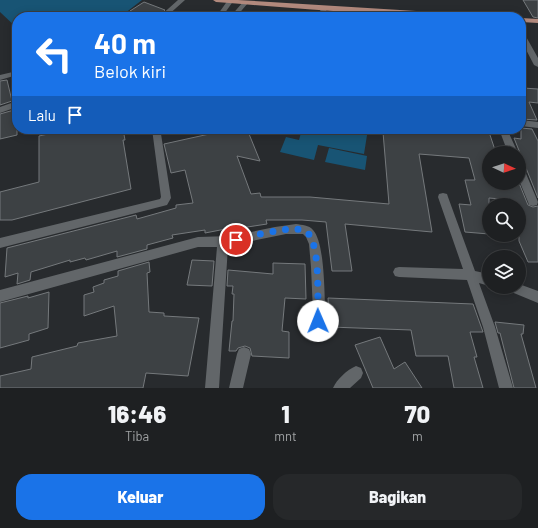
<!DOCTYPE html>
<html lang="id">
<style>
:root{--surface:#1e2022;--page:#26282a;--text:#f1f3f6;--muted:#a1a3a5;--line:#3c3e40;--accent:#1a73e8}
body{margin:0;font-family:Barlow,sans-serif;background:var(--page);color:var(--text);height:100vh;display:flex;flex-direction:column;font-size:15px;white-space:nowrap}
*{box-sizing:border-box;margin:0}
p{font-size:13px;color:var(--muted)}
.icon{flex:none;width:22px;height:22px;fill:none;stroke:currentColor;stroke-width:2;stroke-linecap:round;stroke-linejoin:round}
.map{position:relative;height:388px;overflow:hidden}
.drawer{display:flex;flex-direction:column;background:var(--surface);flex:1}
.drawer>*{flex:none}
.hud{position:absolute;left:12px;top:12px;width:514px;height:122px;border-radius:16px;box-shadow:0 2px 10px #0003,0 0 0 1px var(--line);background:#1a73e8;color:#fff;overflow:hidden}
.needle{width:26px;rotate:94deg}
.controls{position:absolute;left:482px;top:146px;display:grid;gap:8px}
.controls a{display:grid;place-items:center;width:44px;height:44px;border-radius:50%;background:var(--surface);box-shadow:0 2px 10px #0003,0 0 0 1px var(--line);font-size:20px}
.pin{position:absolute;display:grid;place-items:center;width:34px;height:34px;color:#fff;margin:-17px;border:2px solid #fff;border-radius:50%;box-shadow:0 1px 4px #0007}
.me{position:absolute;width:44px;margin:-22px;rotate:359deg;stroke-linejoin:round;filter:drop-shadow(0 0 3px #0008)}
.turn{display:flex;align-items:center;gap:14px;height:84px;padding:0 16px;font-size:18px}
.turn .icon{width:52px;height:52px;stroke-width:2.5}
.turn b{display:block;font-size:28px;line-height:34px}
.then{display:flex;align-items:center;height:38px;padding:0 16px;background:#0003;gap:8px;font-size:15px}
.eta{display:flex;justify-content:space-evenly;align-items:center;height:68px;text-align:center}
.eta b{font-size:24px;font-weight:800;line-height:28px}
.button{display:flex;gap:8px;margin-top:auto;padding:8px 16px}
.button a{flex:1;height:46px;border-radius:16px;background:var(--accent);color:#fff;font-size:16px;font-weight:800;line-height:46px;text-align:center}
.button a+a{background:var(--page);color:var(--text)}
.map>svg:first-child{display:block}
.green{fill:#185474}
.building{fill:#3d4144;stroke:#75797c}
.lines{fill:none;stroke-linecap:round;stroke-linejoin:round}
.minor{fill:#626669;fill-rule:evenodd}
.major{fill:#b2897d;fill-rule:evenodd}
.route{stroke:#1a73e8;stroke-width:7;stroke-dasharray:0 12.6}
</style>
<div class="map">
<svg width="538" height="388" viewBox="0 0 538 388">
<rect width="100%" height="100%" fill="#282b2e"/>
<path class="green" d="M0 0H142L120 17H17V28L0 12Z
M302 129H368L364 154 318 145 314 160 280 152 286 137 299 140Z
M329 148 367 156 365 170 325 162Z"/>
<path class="building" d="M523 0H538V18L533 17Z
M144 2 165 10 158 17H127L134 12 130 11Z
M7 80 12 101 0 105V81Z
M521 84 523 88 538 89V103L529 102 537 120 521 119Z
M14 110 17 122V135L0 139V114Z
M521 128 532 129 538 141V198L514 138 521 139Z
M71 129H123L125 140H123L131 189 12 220H0V192L39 182V136Z
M232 129H247L260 161 237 156 251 194 260 193 261 197H310L389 204 383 132 403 134V129H488L496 153H489V183H519L528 205 533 207 538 206V262H528L519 241V204H513L512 200 489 198V234L465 232 459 204 471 205 465 180H475L469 158 419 154 432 232 345 224 352 271H332L326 222 302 220H266L267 224 241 228V226L205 233V230L172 235 173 238 147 245V249L117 257V251L86 260 85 258 70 262V260L31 272 30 280 17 284 18 273 5 277 7 248 136 215 137 219 176 208V205L193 203 185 170 171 173 164 144Z
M192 260 214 261 212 286 187 285Z
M149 262 150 272 147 273 149 312 164 313V316L199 318 188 376 146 373 143 388H0V376L31 369 32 357 77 346 78 343 117 336 114 306 84 316V295L94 292 93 287 104 283V280L118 276V271Z
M273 263 305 264 306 299 285 298 282 331 289 332V358L252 356 250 348 245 346 238 348 236 351H229L232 321H233L234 294H232L233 286H227L228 270 273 274Z
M49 292 48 328 29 334V340L0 348V303L28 296V298Z
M328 298 473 304 483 332H470L477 357H474L483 388H454L448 356H416L411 330 330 327Z
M495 322 524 325 523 334H521L536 388H514L500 333H498Z
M380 337 394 369 405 362 422 388H373L355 345Z"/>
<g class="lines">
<path class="minor" d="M178 0H185L166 17H159Z
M228 0H234L222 17H216Z
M243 2 248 3 236 17H230Z
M323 6 326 8 327 17H321L320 8Z
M521 31 524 33 538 58V67L534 65 521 40Z
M17 71V75L0 80V75Z
M17 101V107L0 113V107Z
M521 120 538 122V128L521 126Z
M152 129H171L170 131 161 134 171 198 167 205 0 248V238L160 199 161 197Z
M499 129H507L518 153H508Z
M519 165 522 166 524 169 538 202 537 205 533 206 529 205 528 202 519 180Z
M443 193 447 194 448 197 475 271 489 274V286L479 283 495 327 513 388H499L483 327 467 280 399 277 395 276 393 272 395 268 399 267 463 269 438 197 439 194Z
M296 224C302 225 309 225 313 230 327 245 324 313 326 335L325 340 320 341 315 340 314 335 311 267 309 244 306 237 303 234H286L228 246 219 388H205L217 247H198L0 302V290L198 237 231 236 275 227Z
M519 284 538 291V303L509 291 507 287H519Z
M244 347 249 349 251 354 243 388H229L237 354 239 349Z
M356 366 361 368 363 373 361 378 350 388H333C337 379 347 370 356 366Z"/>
<path class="major" d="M213 0H238L481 15 484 17C395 17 305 9 216 2Z
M521 18 538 19V23L521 22Z"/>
</g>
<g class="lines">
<path class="route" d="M236 240C253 236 287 226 303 230 322 234 317 304 318 321"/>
</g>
</svg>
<div class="controls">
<a><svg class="needle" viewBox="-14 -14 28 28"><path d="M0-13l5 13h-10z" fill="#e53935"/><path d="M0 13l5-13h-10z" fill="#a1a3a5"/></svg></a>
<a><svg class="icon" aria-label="search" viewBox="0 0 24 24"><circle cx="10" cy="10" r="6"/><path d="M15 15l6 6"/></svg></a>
<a><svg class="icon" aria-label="layers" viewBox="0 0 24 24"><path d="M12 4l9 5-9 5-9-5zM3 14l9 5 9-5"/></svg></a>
</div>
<div class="pin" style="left:236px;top:240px;background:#d93025"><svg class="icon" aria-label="arrive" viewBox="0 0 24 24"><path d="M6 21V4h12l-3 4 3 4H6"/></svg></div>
<svg class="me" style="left:318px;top:321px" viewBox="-20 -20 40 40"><circle r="19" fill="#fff"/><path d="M0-13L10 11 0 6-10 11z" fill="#1a73e8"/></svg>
<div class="hud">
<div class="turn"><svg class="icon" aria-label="left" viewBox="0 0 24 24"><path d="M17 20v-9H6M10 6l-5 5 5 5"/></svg><div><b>40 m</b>Belok kiri</div></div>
<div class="then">Lalu<svg class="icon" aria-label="arrive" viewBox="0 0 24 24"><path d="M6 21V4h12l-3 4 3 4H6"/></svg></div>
</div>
</div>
<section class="drawer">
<div class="eta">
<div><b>16:46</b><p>Tiba</p></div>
<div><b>1</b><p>mnt</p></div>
<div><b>70</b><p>m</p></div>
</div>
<div class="button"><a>Keluar</a><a>Bagikan</a></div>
</section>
